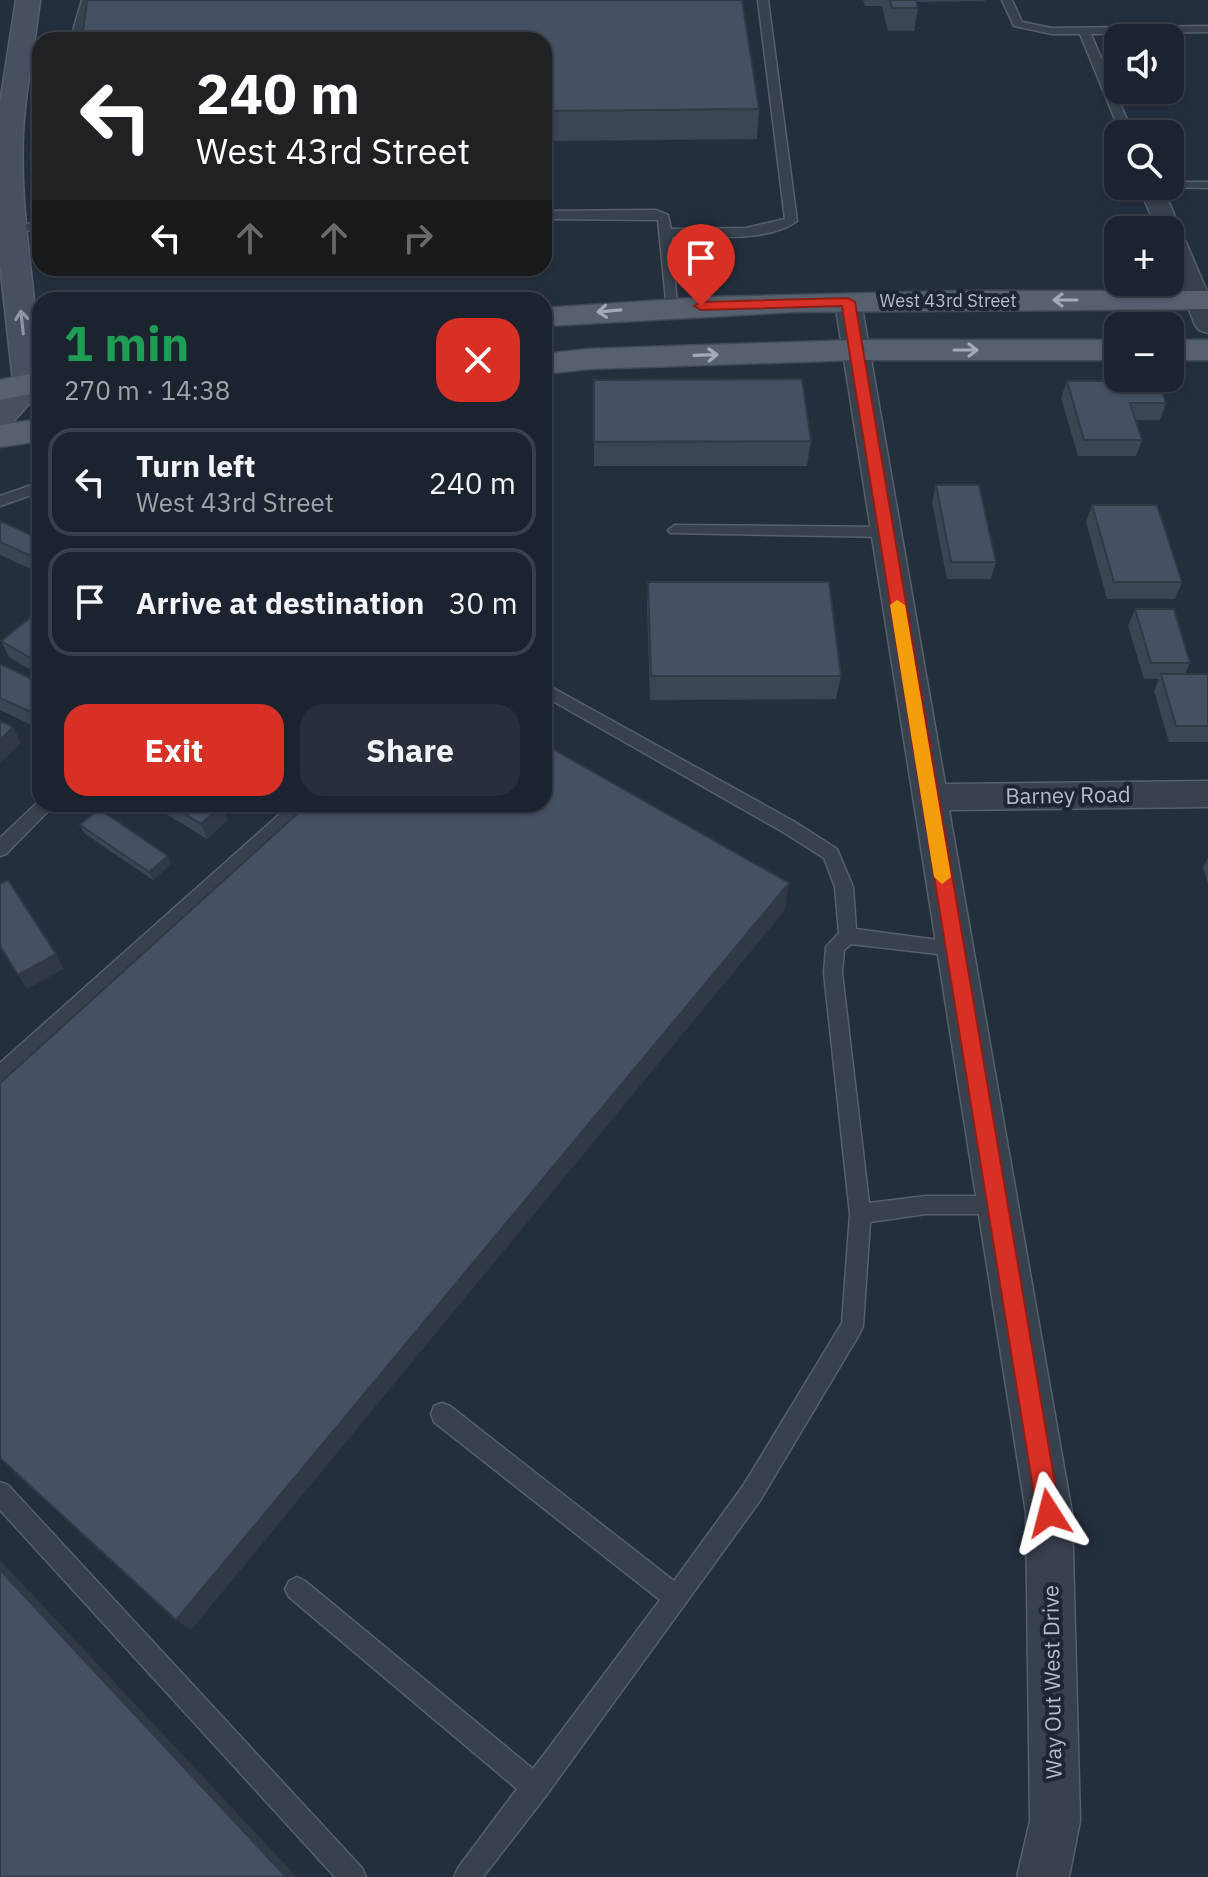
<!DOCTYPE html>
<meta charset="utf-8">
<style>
:root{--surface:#1b232e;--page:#282f3a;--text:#f1f3f6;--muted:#a0a4aa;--line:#39404a;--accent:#d93025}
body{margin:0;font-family:"IBM Plex Sans",sans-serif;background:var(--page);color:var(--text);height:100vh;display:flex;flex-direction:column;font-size:30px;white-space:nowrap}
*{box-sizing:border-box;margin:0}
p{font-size:26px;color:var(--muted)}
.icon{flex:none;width:44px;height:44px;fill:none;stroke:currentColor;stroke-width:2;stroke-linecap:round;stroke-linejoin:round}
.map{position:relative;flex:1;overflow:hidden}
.details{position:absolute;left:32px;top:292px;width:520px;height:520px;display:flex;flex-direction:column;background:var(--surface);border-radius:24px;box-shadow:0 2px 6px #0004,0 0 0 2px var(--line)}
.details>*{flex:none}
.hud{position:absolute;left:32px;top:32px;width:520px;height:244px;border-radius:24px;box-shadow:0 2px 6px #0004,0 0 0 2px var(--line);background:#202124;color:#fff;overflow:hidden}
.tools{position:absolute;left:1104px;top:24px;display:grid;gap:16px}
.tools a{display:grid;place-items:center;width:80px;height:80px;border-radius:16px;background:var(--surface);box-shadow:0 2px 6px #0004,0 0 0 2px var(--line);font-size:40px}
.pin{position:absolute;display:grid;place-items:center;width:68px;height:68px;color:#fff;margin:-82px -34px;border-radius:50% 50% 50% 0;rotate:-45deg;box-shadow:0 0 8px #0007}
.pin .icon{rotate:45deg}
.me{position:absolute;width:88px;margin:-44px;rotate:351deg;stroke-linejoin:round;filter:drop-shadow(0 0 6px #0008)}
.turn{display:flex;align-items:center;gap:28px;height:168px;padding:0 32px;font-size:36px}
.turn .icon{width:104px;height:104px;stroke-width:2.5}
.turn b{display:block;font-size:56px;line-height:68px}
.lanes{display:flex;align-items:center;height:76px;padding:0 32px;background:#0003;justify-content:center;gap:40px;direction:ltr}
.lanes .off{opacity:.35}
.round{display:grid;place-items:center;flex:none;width:84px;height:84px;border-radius:24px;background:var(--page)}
.head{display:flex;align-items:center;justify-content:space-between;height:136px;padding:0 32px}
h1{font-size:48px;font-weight:700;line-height:60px;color:#1e9e55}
.primary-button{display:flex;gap:16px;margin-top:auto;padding:16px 32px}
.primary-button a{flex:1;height:92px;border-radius:24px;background:var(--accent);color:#fff;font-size:32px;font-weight:700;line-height:92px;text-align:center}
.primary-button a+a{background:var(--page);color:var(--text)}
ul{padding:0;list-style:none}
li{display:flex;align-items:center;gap:24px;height:108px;margin:0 16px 12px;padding:0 16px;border:4px solid var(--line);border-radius:24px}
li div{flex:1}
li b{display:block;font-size:30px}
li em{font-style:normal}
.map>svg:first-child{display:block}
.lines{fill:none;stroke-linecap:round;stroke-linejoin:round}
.lane-casing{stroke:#565f6c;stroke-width:3}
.street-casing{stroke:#565f6c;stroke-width:3}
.secondary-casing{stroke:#565f6c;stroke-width:3}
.primary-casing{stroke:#414a57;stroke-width:3}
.lane{fill:#38414e;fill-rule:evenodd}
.street{fill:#38414e;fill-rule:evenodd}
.secondary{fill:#465061;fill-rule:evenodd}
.primary{fill:#56606e;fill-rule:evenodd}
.wall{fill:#3b4654}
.shaded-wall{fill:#303945}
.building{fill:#455162;stroke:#303945;stroke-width:2}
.oneway{stroke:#a1aab7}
.oneway2{stroke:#8e96a5}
.route{fill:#d93025;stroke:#8d1f18;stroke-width:2}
.slow{fill:#f59e0b}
.labels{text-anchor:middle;stroke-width:8;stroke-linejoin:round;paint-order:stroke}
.far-street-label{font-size:18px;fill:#b4bcc9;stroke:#1d2633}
.street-label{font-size:22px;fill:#b4bcc9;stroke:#1d2633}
</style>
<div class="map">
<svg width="1208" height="1877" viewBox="0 0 1208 1877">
<rect width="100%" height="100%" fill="#242f3e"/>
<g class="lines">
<defs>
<path id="lane" d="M82 0H92L82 36 78 40H65L72 34Z
M758 0H768L797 221C768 243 707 236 672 237L677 307 667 310 658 220 544 219V211L656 210 668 215 671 229 746 228 785 219Z
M1002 0H1012L1022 22 1052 28 1208 26V32L1091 34 1133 134H1121L1080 34H1052L1014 26Z
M1170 182H1208V188L1166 187 1170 186Z
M40 221V229L11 233 5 229Z
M40 482V492L0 506V496Z
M675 525 886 527 893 532 886 537 670 533 668 530Z
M544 683 795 822 837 849 853 887 856 929 961 943 964 948 961 953 955 956 851 944 844 950 842 973 869 1203 926 1196H998L1005 1198 1008 1205 1005 1212 998 1214H926L870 1222 863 1326 860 1333 759 1502 545 1797 483 1877H454L458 1868 517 1789 289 1597 285 1589 289 1581 297 1577 305 1581 533 1769 660 1600 434 1422 431 1414 434 1406 442 1403 450 1406 674 1581 743 1486 842 1323 850 1214 824 973 826 947 839 933 835 887 824 858 783 832 544 696Z
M40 800V804H55L6 854 0 856V838Z
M291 804H310L7 1081 0 1083V1063Z
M0 1482 8 1485 362 1868 366 1877H335L0 1510Z"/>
<path id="street" d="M1138 186H1162L1208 294V333L1199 330 1195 325 1170 261V230H1158Z
M848 294 857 297 861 302 945 784 1208 781V807L949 810 1072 1513 1080 1821 1069 1877H1017L1030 1821 1026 1513 835 302 839 297Z"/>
<path id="secondary" d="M16 0H40C35 44 25 90 23 134 19 221 40 306 40 392L12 423 0 426V396L13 382 0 264V103Z"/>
<path id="primary" d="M959 291H1208V309L793 312 544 326V308L709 297Z
M856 340H1118V360H856L588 369 544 374V354L588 349Z
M1170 340H1208V360H1170Z
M40 372V392L0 400V380Z
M40 419V441L0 447V425Z"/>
</defs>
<use href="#lane" class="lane-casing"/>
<use href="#street" class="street-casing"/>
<use href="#secondary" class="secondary-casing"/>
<use href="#primary" class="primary-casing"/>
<use href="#lane" class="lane"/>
<use href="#street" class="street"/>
<use href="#secondary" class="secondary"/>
<use href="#primary" class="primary"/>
</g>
<path class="wall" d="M863 0H985V1L917 2 918 8 914 31H888L882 6H865Z
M544 40 759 109 757 139 544 141Z
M594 380 811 441 807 466H594Z
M1067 381 1166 403 1160 420H1136L1142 440 1136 456H1078L1061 398Z
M936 485 996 562 991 579H947L932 502Z
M1092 505 1182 582 1175 599H1107L1086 522Z
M0 521 40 539V573L0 555Z
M648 582 841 676 836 699 650 700 647 606Z
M1135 609 1190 663 1185 674H1208V742H1169L1154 691 1159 679H1144L1128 626Z
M40 624V675L9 657 1 641Z
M0 664 40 683V729L0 710Z
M150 804H221L228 820 207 839Z
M80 825 171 864 153 880 84 833Z
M1208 858V884L1203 867Z"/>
<path class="shaded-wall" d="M40 655V673L34 660Z
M40 707V728L33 713Z
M13 727 21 743 0 763V740Z
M222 805 228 820 207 839 201 824Z
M168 856 171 864 153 880 149 872Z
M789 883 785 910 191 1630 176 1620Z
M56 954 64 969 27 989 18 975Z
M0 1560 297 1877H286L0 1570Z"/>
<path class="building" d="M87 0H742L759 109 544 111V40H82Z
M890 0H916L918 8H892Z
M802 379 811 441 594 442V380Z
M1067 381H1158L1166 403H1130L1142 440H1084Z
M936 485H979L996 562H951Z
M1092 505H1157L1182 582H1114Z
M0 521 40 539V560L0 542Z
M648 582H829L841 676H651Z
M1135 609H1174L1190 663H1151Z
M30 618 40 624V655L34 660 1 641Z
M0 664 40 683V707L33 713 0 698Z
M1161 674H1208V726H1176Z
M0 721 13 727 0 740Z
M544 744 789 883 176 1620 0 1458V1083L308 804H544Z
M169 804H221L222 805 201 824Z
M99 809 168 856 149 872 80 825Z
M8 880 56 954 18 975 0 946V884Z
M0 1570 286 1877H0Z"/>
<defs><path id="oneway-shaft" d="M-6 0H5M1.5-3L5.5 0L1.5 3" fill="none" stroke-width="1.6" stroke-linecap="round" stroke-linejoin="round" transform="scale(2)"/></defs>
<g class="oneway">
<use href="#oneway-shaft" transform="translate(1065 300) rotate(180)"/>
<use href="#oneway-shaft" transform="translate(609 311) rotate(175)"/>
<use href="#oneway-shaft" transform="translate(966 350)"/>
<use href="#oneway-shaft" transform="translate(706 355) rotate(-2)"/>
</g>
<use class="oneway2" href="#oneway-shaft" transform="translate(22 322) rotate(-96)"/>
<path class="route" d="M848 298 855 302 1060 1513 1057 1521 1049 1524 1040 1521 1037 1513 842 306 701 310 694 306 701 302Z"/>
<path class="slow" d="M897 600 905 605 951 877 942 884 934 877 890 605Z"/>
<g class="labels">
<g class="far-street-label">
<text x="948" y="307">West 43rd Street</text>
</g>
<g class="street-label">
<text transform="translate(1068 795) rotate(-1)" y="8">Barney Road</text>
<text transform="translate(1052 1682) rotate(-91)" y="8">Way Out West Drive</text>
</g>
</g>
</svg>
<div class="tools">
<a><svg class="icon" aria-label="sound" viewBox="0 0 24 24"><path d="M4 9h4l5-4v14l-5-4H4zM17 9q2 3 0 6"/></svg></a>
<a><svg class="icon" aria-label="search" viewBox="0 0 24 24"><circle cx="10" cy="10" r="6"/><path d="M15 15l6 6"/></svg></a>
<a>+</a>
<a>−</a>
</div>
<div class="pin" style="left:701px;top:306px;background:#d93025"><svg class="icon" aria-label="arrive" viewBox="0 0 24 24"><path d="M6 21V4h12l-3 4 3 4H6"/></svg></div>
<svg class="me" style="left:1049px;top:1513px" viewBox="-20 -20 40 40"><path d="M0-17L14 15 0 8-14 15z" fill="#d93025" stroke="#fff" stroke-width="4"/></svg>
<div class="hud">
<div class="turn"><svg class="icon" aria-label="left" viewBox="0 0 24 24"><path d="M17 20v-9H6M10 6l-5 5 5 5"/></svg><div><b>240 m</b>West 43rd Street</div></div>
<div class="lanes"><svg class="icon" aria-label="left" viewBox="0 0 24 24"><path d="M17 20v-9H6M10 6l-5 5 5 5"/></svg><svg class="icon off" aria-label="ahead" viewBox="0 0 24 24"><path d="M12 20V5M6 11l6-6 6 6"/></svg><svg class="icon off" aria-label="ahead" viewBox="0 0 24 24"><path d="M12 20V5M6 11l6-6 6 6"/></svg><svg class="icon off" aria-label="right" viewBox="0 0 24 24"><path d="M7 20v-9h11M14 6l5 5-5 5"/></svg></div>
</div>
<section class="details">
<div class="head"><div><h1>1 min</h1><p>270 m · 14:38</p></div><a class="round" style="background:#d93025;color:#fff"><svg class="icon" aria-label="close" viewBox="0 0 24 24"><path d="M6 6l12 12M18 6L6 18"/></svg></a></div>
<ul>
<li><svg class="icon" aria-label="left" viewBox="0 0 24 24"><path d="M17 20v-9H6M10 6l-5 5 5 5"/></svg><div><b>Turn left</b><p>West 43rd Street</p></div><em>240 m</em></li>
<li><svg class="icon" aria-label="arrive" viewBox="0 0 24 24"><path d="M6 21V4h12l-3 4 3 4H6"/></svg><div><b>Arrive at destination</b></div><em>30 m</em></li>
</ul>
<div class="primary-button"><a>Exit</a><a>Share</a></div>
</section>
</div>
